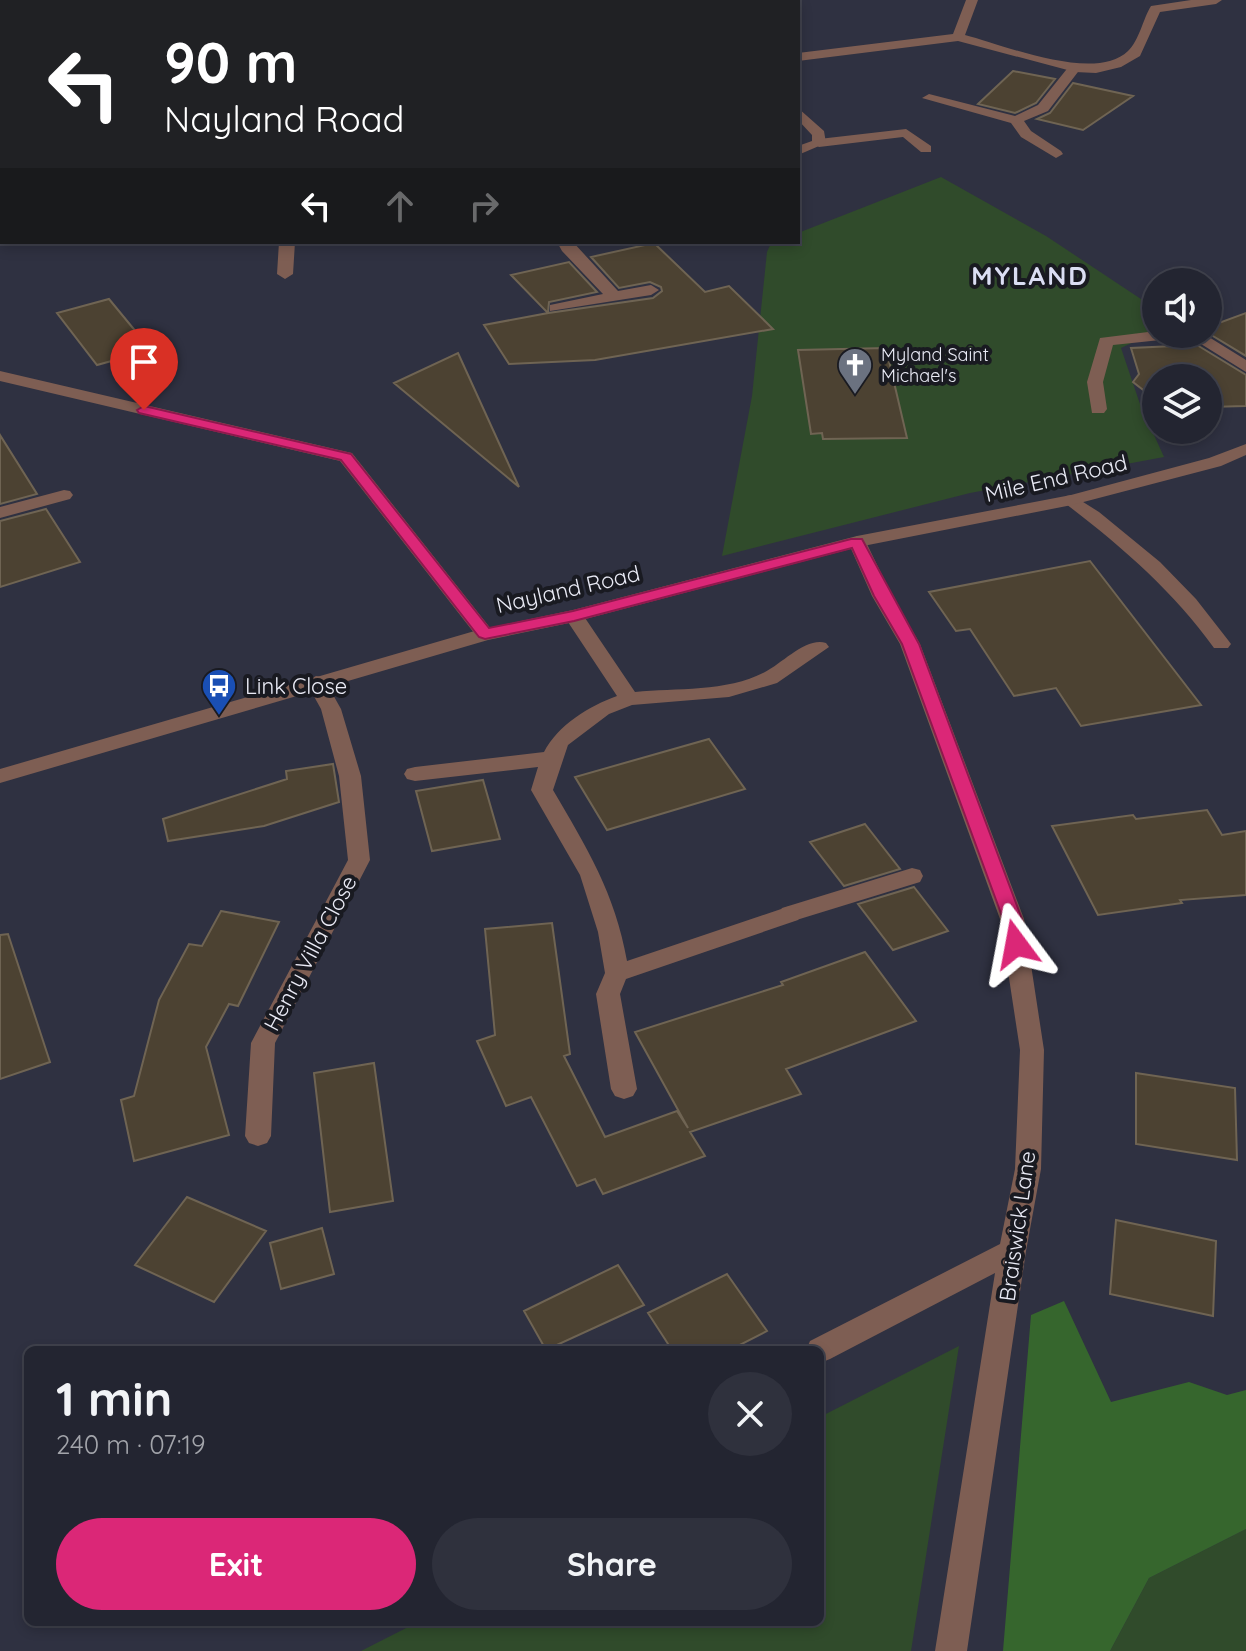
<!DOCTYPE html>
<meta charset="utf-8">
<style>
:root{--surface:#232531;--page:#2f313d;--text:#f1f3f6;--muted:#a3a5ab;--line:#40424d;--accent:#db2777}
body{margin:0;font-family:Quicksand,sans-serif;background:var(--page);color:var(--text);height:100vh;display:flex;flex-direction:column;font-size:30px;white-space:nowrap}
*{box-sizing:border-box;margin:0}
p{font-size:26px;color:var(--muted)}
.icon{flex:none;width:44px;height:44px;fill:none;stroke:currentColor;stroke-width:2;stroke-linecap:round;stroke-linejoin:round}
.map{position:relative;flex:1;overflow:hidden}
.panel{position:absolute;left:24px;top:1346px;width:800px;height:280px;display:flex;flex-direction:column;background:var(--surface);border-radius:12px;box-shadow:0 4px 12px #0003,0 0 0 2px var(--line)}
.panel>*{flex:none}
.hud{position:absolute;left:0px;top:0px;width:800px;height:244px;box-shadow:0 4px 12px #0003,0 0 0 2px var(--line);background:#202124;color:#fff;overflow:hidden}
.controls{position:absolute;left:1142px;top:268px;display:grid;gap:16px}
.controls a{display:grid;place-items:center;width:80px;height:80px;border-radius:50%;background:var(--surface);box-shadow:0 4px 12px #0003,0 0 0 2px var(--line);font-size:40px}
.pin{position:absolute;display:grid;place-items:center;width:68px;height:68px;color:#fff;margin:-82px -34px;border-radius:50% 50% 50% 0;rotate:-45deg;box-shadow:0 0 8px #0007}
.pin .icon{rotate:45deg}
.me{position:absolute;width:88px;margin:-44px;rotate:347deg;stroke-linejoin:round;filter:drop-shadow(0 0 6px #0008)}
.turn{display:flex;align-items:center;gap:28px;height:168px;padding:0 32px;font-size:36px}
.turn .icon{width:104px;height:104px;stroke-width:2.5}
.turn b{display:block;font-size:56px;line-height:68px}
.lanes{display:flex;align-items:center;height:76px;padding:0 32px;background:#0003;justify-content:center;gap:40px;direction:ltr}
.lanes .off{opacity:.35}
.round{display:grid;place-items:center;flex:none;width:84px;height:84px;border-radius:42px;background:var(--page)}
.overview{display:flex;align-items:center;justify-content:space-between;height:136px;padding:0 32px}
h1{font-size:48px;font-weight:800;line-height:60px}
.action{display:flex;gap:16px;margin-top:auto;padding:16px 32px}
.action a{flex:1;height:92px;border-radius:48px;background:var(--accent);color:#fff;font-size:32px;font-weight:800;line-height:92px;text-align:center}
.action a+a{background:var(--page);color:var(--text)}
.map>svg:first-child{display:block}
.green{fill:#304b2b}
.forest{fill:#36662d}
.building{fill:#4c4232;stroke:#6f6453;stroke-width:2}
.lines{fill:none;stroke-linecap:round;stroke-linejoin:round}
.service{fill:#7e5e53;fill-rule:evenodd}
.minor{fill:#7e5e53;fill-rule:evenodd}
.tertiary{fill:#7e5e53;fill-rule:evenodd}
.route{fill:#db2777;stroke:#8e194d;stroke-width:2}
.labels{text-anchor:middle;stroke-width:8;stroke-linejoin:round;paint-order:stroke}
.far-poi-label{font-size:18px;fill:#eaebf6;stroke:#191a21;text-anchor:start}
.street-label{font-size:22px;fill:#eaebf6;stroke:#191a21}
.poi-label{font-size:22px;fill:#eaebf6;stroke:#191a21;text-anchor:start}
.far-district-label{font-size:26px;font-weight:bold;letter-spacing:2px;fill:#dbdef3;stroke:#191a21}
</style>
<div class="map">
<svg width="1246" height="1651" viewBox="0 0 1246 1651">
<rect width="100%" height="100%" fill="#2f3141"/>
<path class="green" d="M941 177 1046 236 1156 309V334H1183L1142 338 1121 348 1140 404 1164 457 970 493 722 556 752 396 767 252 771 243 798 242V233Z
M959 1346 911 1651H361L418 1622H820V1417Z
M1246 1529V1651H1110L1149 1578Z"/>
<path class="forest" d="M1064 1301 1111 1402 1189 1382 1227 1395 1246 1390V1529L1149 1578 1110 1651H1003L1031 1315Z"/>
<path class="building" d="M1013 71 1055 79 1036 103 1015 113 978 104Z
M1073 83 1133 96 1083 130 1037 119 1050 113Z
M654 243 705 292 729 286 773 329 595 360 509 364 484 325 548 313 511 275 569 262 597 292 549 302 548 313 653 298 662 291 661 287 650 282 619 288 591 257Z
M109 299 151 350 97 365 57 313Z
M1246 313V356L1208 333V327Z
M1197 345 1246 375V406L1208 407V378H1156V400L1133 382 1139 374 1131 348Z
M886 348 907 438 823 439 822 433 811 434 798 350Z
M458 353 519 487 394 383Z
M0 435 37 494 0 504Z
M46 509 80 562 0 587V521Z
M1090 561 1201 705 1081 726 1056 688 1014 696 970 629 956 631 929 592Z
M709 739 745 789 607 830 575 777Z
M333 764 339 802 264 826 168 841 163 819 287 779 286 771Z
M483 780 500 839 432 851 416 791Z
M1207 810 1222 835 1246 831V895L1180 900 1182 903 1098 915 1052 826 1133 815 1136 819Z
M865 824 900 869 844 886 810 842Z
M914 887 948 931 893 950 858 904Z
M221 911 279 922 238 1006 229 1004 206 1047 229 1135 134 1161 121 1100 134 1096 159 1000 189 944 202 946Z
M552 923 570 1054 564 1056 605 1137 677 1111 688 1128 635 1032 783 985 781 982 865 952 916 1021 786 1069 801 1094 690 1132 705 1156 603 1194 595 1179 577 1186 531 1097 506 1106 477 1041 495 1035 485 929Z
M8 934 50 1062 0 1079V935Z
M374 1063 393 1201 330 1212 314 1073Z
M1136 1073 1235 1088 1237 1160 1136 1144Z
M187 1197 266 1231 214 1302 135 1265Z
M1116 1220 1216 1241 1213 1316 1110 1294Z
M322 1228 334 1274 281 1289 270 1243Z
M618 1265 644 1305 546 1350 524 1311Z
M727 1274 767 1331 730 1350H672L648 1313Z"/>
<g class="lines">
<path class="service" d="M131 0H151L130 2Z
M736 0H752L735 2Z
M1075 64 1081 68 1048 111 1024 121 1031 131 1061 151 1063 154 1056 158 1021 137 1011 123 922 98 929 94 1015 116 1038 105 1070 65Z
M906 129 931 146V152H921L903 137 819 147 812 143 819 139Z
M279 242H295L293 274 285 279 277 274Z
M1156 331V334H1178L1170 339 1113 345 1103 382 1107 409 1104 413H1092L1087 382 1100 338Z
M1185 334H1204L1246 360V372Z
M912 868 920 870 923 876 920 882 790 922 782 920 778 914 782 908Z"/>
<path class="minor" d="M487 0H500L486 2Z
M634 0H647L648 2H635Z
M966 0H978L965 35C1004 45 1095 83 1128 51 1139 41 1143 19 1151 6L1191 0H1222L1216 4 1160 12 1140 56 1121 67 1096 73 1075 72 958 41 798 61V53L953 34Z
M798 108 824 131 826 143 798 155V146L812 141V135L798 120Z
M557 242H573L618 291 651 285 659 290 651 295 550 311V305L603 294 562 251Z
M0 371 352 453 495 634 485 640 478 638 340 461 0 381Z
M64 490 70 491 73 495 70 499 0 518V507Z
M1072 495 1099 512 1160 562 1196 599 1228 640 1231 644 1228 648H1214C1173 591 1121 546 1066 504L1063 500 1066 496Z
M857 536 866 542 892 596 920 644 1024 919 1044 1050 1041 1169 1026 1251 967 1651H935L995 1273 830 1359 820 1363V1350H806L810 1341 1000 1244 1015 1169 1020 1050 1000 919 900 644 872 596 848 542Z
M574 610 581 612 635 692C676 688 728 692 765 672 783 663 806 637 826 643L829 647 777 683 729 697 632 705 609 714 568 745 553 790C587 848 615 893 627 961L790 906 798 908 802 914 798 920 626 979 620 994 637 1089 633 1096 624 1099 615 1096 611 1089 596 994 605 973 598 932 580 875 531 790 538 767 415 781 407 779 404 774 407 769 415 767 544 752C558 725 589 706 617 696L564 616Z
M316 676 323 677 341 709 361 776 370 860 275 1043 271 1136 267 1143 258 1146 249 1143 245 1136 251 1043 348 860 339 776 321 709 306 682Z"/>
<path class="tertiary" d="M1246 444V455L1221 466 1072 505 858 547 574 622 488 640 0 783V769L478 630 573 610 857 536 1071 495 1209 458Z"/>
</g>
<path class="route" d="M144 406 351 454 489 628 573 611 851 539H862L919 644 1022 919 1025 944 1023 949 1016 951 1006 944 1003 919 902 644 874 596 852 548 574 621 485 639 479 637 341 460 139 413 137 410Z"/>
<defs>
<symbol id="church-pin" viewBox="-11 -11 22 30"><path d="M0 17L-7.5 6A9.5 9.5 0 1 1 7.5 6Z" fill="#6b7280" stroke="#191a21"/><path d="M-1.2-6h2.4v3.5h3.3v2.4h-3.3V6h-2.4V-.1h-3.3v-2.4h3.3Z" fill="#fff"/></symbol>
<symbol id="bus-pin" viewBox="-11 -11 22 30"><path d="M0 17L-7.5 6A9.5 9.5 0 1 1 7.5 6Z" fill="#1a4fb4" stroke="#191a21"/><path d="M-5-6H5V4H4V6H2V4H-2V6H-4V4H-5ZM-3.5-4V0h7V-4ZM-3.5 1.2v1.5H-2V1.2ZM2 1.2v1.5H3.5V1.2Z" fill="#fff"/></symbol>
</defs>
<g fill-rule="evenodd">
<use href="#church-pin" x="835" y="345" width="40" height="54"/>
<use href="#bus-pin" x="199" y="666" width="40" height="54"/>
</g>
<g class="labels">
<g class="far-poi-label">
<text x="881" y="361">Myland Saint<tspan x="881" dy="21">Michael's</tspan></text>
</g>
<g class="street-label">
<text transform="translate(1056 478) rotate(-13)" y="8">Mile End Road</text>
<text transform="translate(568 589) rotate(-13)" y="8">Nayland Road</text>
<text transform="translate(310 953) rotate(-62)" y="8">Henry Villa Close</text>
<text transform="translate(1017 1226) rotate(-82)" y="8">Braiswick Lane</text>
</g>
<g class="poi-label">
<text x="245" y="694">Link Close</text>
</g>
<g class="far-district-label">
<text x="1030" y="285">MYLAND</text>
</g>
</g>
</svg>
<div class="controls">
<a><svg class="icon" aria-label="sound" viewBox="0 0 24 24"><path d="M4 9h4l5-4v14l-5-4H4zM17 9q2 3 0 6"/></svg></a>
<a><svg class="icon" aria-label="layers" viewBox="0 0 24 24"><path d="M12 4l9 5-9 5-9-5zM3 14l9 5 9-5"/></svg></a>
</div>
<div class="pin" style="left:144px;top:410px;background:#d93025"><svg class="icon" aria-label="arrive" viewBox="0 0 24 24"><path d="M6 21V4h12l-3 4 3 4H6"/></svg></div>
<svg class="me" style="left:1016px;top:944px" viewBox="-20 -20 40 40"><path d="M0-17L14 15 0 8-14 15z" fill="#db2777" stroke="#fff" stroke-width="4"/></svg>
<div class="hud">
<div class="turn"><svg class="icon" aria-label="left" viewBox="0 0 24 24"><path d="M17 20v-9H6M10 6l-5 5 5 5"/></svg><div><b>90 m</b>Nayland Road</div></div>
<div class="lanes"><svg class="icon" aria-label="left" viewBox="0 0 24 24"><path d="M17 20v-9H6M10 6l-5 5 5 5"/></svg><svg class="icon off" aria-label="ahead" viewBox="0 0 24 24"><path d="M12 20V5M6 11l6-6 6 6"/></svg><svg class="icon off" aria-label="right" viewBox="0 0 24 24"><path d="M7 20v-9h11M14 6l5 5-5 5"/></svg></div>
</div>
<section class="panel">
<div class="overview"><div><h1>1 min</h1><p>240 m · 07:19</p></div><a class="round"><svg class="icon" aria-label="close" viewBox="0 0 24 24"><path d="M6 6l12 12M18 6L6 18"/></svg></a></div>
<div class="action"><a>Exit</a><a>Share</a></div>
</section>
</div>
